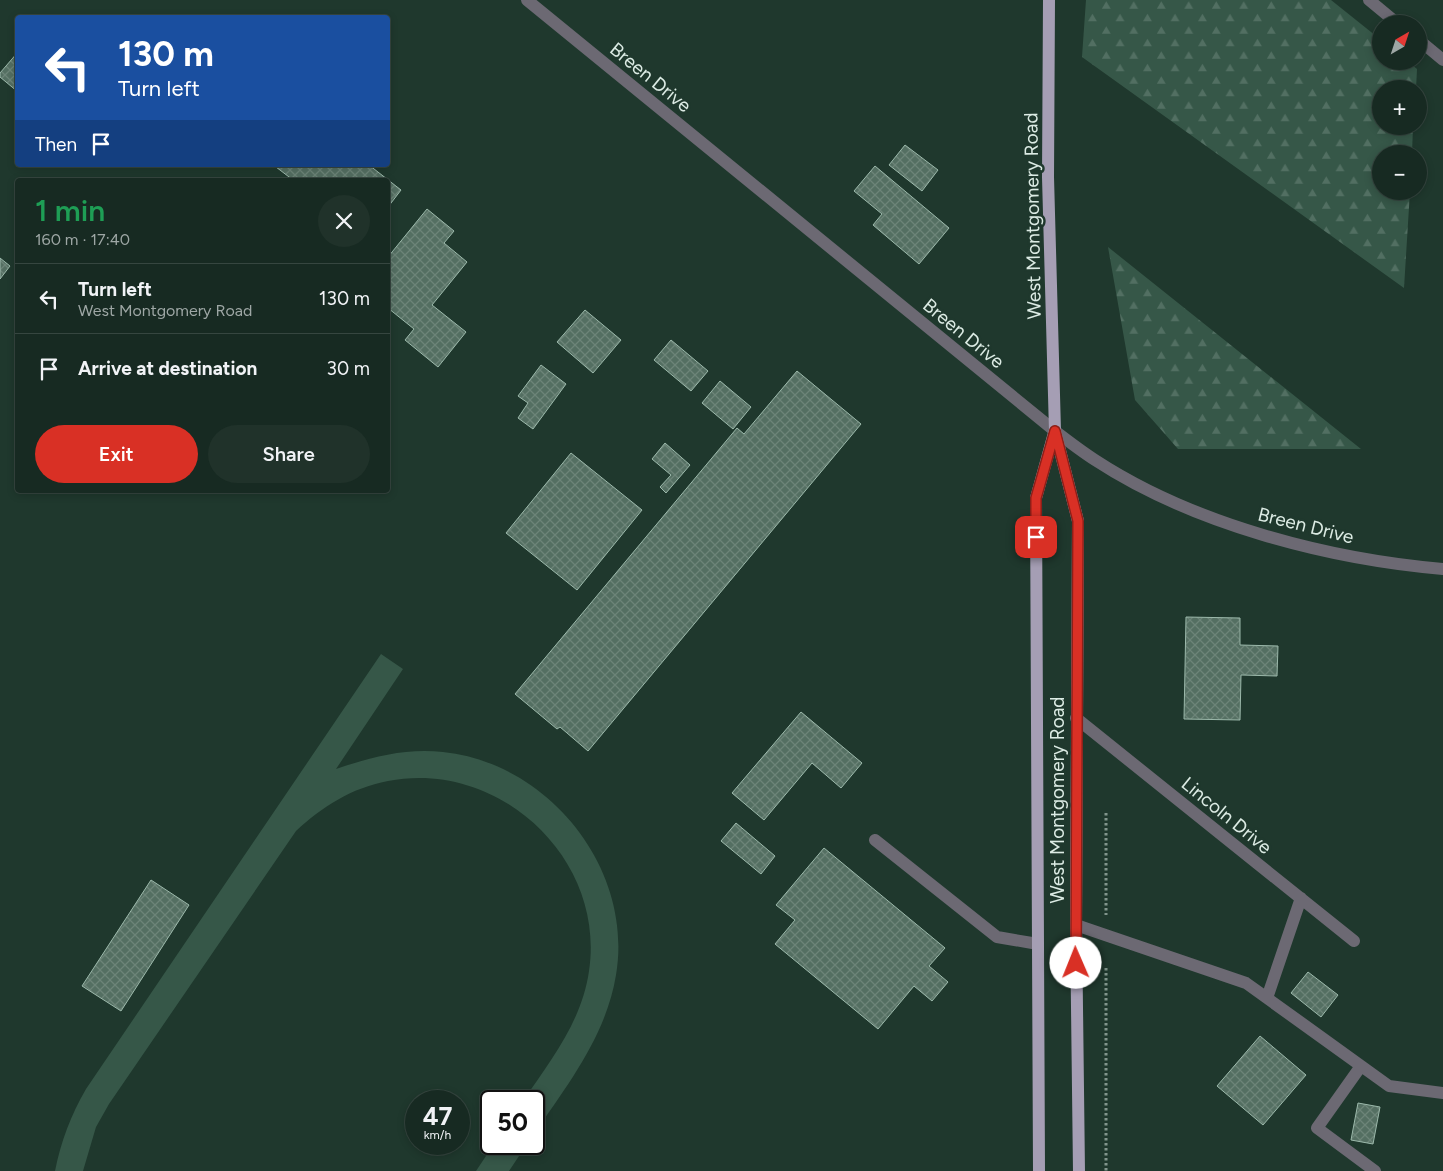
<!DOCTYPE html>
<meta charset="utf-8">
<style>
:root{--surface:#172a22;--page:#20322a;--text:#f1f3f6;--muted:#9ea7a5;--line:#364640;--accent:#d93025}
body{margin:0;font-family:Figtree,sans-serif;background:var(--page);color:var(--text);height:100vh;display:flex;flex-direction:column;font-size:19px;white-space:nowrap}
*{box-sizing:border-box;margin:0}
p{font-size:16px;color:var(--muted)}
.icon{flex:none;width:28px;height:28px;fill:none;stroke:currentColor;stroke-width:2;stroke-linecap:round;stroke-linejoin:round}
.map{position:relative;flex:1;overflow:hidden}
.drawer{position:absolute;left:15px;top:178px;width:375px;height:315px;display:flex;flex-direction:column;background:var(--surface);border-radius:5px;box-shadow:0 2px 8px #0003,0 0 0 1px var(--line)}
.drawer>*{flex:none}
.guide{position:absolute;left:15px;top:15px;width:375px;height:152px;border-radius:5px;box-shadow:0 2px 8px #0003,0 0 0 1px var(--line);background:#1a4fa0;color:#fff;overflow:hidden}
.needle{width:32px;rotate:39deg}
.tools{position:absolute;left:1372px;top:15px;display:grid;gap:10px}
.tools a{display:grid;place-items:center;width:55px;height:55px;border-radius:50%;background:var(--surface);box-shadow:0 2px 8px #0003,0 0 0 1px var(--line);font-size:25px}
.speed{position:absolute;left:405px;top:1090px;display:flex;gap:10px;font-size:25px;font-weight:700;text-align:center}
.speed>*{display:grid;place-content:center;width:65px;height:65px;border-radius:50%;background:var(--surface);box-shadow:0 2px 8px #0003,0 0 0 1px var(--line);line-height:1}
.speed small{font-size:12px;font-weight:400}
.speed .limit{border:2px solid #111;border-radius:8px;background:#fff;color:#111}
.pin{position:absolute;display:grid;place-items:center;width:42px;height:42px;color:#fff;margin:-21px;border-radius:10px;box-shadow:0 2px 8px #0006}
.me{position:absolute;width:55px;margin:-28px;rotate:359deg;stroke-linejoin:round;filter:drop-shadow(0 0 4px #0008)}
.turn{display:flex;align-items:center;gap:18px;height:105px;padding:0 20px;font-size:22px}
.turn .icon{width:65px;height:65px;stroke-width:2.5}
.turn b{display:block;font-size:35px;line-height:42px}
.then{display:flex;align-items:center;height:48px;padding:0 20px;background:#0003;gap:10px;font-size:19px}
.round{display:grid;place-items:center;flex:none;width:52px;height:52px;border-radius:26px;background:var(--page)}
.head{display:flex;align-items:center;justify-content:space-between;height:85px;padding:0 20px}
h1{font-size:30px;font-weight:600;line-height:38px;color:#1e9e55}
.primary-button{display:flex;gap:10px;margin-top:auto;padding:10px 20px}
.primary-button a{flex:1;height:58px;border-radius:30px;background:var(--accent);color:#fff;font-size:20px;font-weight:600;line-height:58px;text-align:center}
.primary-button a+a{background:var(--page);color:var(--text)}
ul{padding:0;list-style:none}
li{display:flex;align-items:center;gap:15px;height:70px;padding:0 20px;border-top:1px solid var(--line)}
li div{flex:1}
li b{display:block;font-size:19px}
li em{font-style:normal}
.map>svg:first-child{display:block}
.forest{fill:url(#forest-firs)}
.garden{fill:#365748}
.building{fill:url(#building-cross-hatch);stroke:#9cb9ab}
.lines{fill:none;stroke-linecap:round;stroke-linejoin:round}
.path{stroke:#81958c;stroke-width:3;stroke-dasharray:2.5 2.5;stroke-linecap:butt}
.minor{stroke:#6c6973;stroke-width:12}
.major{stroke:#a59eb4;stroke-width:12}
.route-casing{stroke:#8d1f18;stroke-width:12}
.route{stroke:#d93025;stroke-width:9}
.labels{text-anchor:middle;stroke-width:5;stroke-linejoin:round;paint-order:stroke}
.street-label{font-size:19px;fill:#dcebe4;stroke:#1f382d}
</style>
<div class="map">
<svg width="1443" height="1171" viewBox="0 0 1443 1171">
<defs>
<pattern id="forest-firs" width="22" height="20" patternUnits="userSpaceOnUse" patternTransform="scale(1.25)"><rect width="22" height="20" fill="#365748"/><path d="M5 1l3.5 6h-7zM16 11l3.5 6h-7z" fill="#526f62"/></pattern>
<pattern id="building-cross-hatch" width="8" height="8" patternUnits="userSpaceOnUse" patternTransform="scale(1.25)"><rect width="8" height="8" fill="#546f62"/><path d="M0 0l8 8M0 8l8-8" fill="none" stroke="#6c8478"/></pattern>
</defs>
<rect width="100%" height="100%" fill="#1f382d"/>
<path class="forest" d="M1086 0H1331L1381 40V61H1407L1417 69 1416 89H1381V126H1413L1412 154H1381V191H1410L1404 288 1082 57Z
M1108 247 1361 449H1178L1135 400Z"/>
<path class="garden" d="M381 654 403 669 336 769C372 757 405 748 443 752 549 763 634 869 616 975 606 1036 568 1084 534 1134V1101H523C551 1060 582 1021 589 971 606 858 498 759 388 781 351 788 322 807 296 831L109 1104 96 1127 83 1171H55C61 1141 71 1115 86 1089Z
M494 1144H527L509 1171H476Z"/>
<path class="building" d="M18 52V92L0 77V73Z
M905 145 938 170 922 191 889 165Z
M278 165H369L401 190 388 207V180H293L276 167Z
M875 166 949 228 919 264 873 225 882 214 854 191Z
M427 209 454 231 444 243 467 262 432 305 466 332 438 367 405 340 414 329 388 308V257Z
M0 258 10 266 0 279Z
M585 310 621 340 593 373 557 342Z
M671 340 708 371 691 391 654 360Z
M541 365 566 384 533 429 518 418 528 403 518 396Z
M797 371 861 424 588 751 560 727 557 729 515 694 737 428 744 434Z
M720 381 751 407 733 429 702 403Z
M665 443 690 465 666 493 660 487 671 475 652 459Z
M571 453 642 510 577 590 506 533Z
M1186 617 1240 618V645L1278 646 1277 676 1241 675 1240 720 1184 719Z
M801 712 862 763 841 788 812 763 764 820 732 793Z
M736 823 775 856 761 874 721 841Z
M824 848 945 948 929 966 948 982 932 1001 914 986 878 1029 775 944 795 920 776 905Z
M151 880 189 905 121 1011 82 986Z
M1308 972 1338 995 1321 1017 1291 993Z
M1260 1036 1306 1075 1263 1125 1217 1086Z
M1358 1103 1380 1107 1373 1144 1351 1140Z"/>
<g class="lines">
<path class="path" d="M1106 813V915
M1106 968V1171"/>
<path class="minor" d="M527 0 1055 431C1068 441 1081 451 1095 460 1193 524 1327 559 1443 569
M1369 0 1398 24
M1419 40 1443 60
M1076 718 1354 941
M875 840 997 937 1038 944
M1076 925 1246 983 1389 1086 1443 1093
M1267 998 1301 898
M1361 1066 1317 1128 1375 1171"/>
<path class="major" d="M1049 0 1048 177 1055 431 1078 521 1076 925 1079 1171
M1039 1171 1036 498 1054 433"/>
</g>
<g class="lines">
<defs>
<path id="route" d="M1036 537V498L1055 431 1078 521 1076 963"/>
</defs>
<use href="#route" class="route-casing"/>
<use href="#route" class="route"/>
</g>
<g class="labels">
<g class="street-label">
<text transform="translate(651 77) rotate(39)" y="7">Breen Drive</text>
<text transform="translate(1032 216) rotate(-91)" y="7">West Montgomery Road</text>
<text transform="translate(964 333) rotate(39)" y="7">Breen Drive</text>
<text transform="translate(1306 525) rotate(14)" y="7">Breen Drive</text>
<text transform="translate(1057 800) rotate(-90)" y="7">West Montgomery Road</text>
<text transform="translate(1227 815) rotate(39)" y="7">Lincoln Drive</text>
</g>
</g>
</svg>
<div class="tools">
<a><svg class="needle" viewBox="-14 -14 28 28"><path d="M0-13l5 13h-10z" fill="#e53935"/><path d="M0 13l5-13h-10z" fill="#9ea7a5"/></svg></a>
<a>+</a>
<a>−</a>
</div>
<div class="speed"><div>47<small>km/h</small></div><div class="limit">50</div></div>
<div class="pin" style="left:1036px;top:537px;background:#d93025"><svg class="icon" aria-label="arrive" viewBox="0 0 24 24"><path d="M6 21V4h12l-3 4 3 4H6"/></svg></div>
<svg class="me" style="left:1076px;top:963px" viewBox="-20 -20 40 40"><circle r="19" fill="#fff"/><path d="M0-13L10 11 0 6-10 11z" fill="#d93025"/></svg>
<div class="guide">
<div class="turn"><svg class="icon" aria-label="left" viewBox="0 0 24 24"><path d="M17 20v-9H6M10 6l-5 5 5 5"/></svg><div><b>130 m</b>Turn left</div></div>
<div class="then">Then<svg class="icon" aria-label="arrive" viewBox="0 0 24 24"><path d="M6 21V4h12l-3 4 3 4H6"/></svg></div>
</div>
<section class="drawer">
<div class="head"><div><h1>1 min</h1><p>160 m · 17:40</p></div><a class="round"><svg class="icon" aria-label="close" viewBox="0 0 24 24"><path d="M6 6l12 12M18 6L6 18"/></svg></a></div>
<ul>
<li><svg class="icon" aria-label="left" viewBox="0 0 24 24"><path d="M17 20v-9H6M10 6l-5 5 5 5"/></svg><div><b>Turn left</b><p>West Montgomery Road</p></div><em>130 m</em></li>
<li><svg class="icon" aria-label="arrive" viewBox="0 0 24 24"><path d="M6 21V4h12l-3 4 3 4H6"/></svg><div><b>Arrive at destination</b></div><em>30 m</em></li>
</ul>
<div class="primary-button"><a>Exit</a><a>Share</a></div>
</section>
</div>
